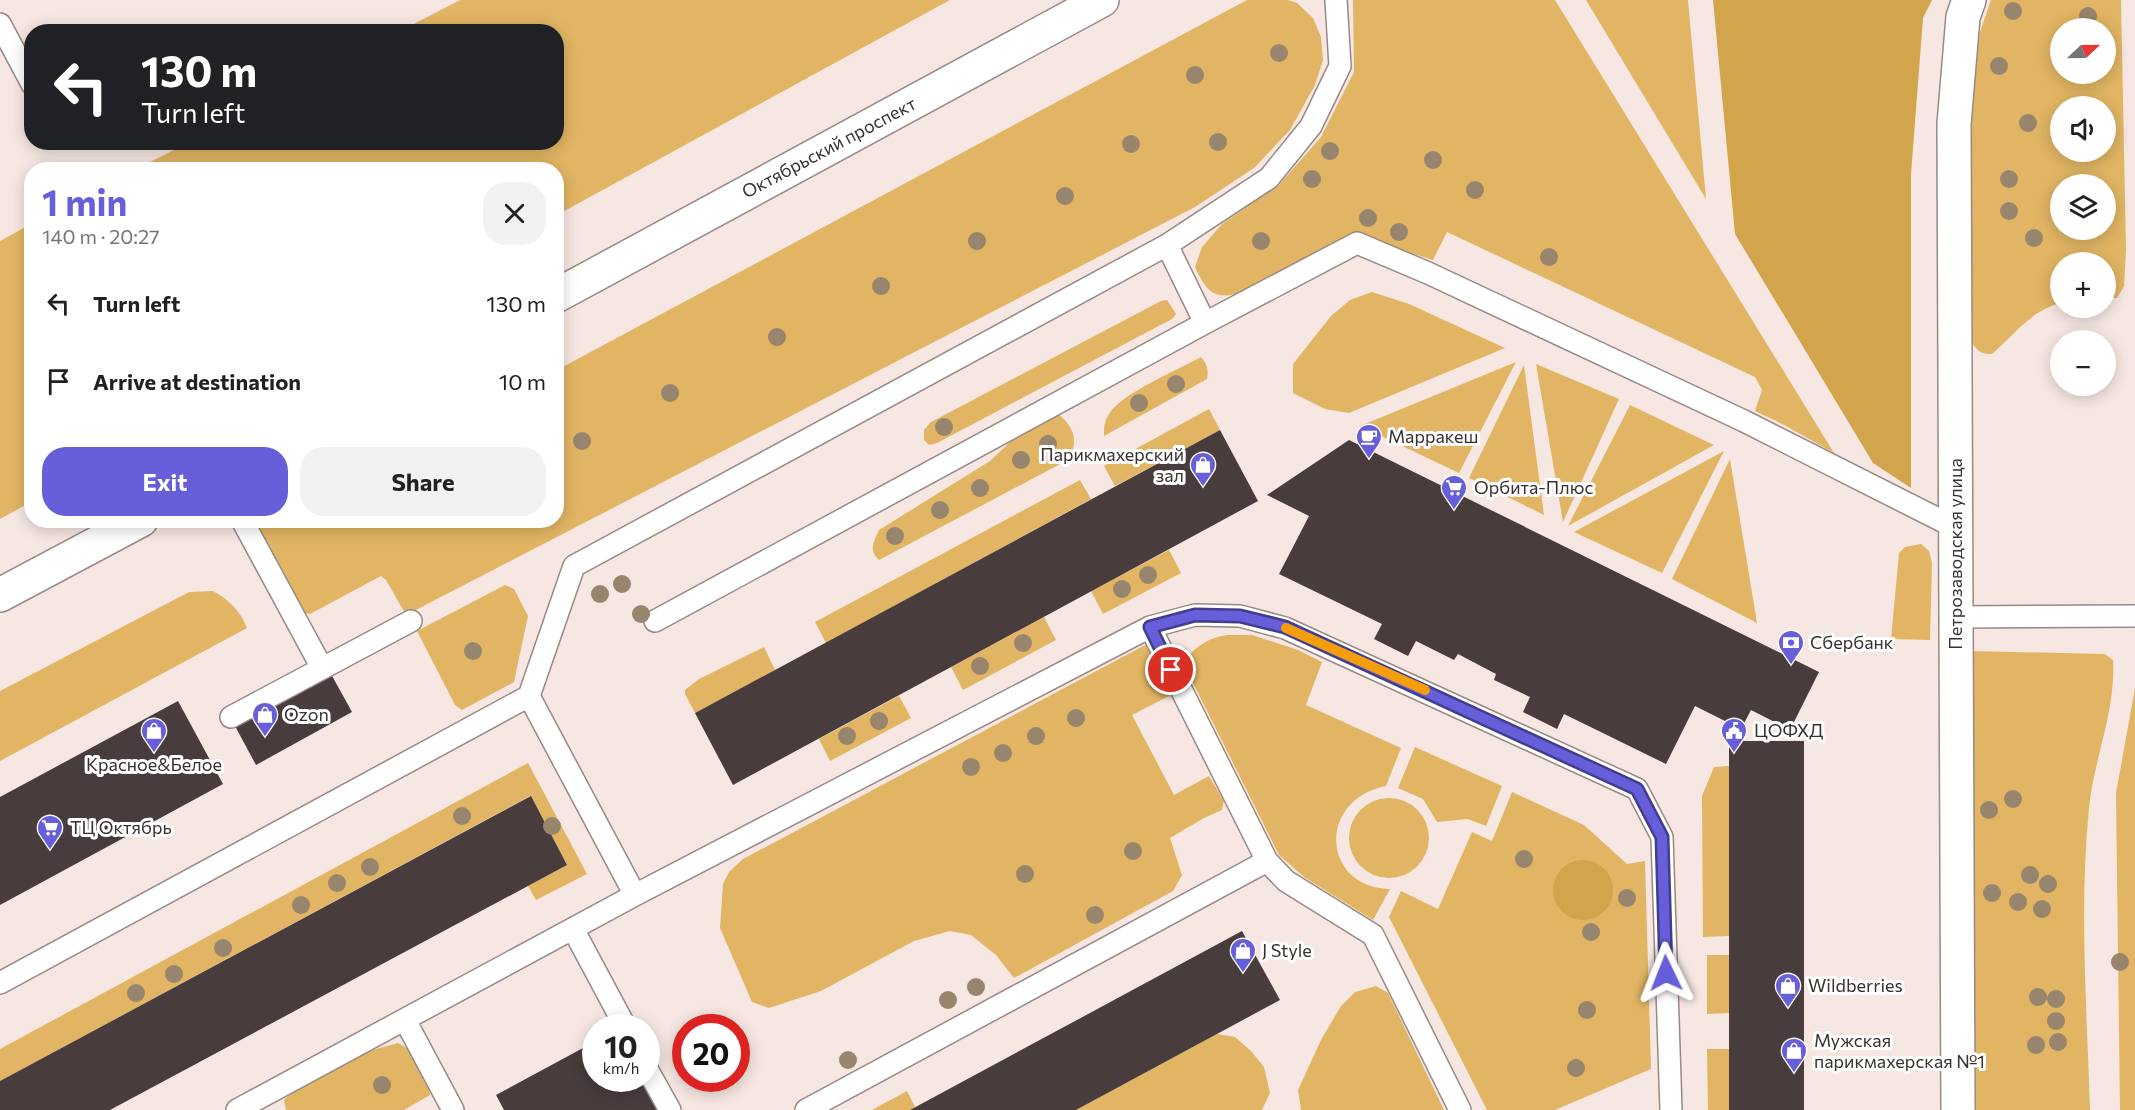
<!DOCTYPE html>
<meta charset="utf-8">
<style>
:root{--surface:#fff;--page:#f2f2f2;--text:#202124;--muted:#757577;--accent:#665fd9}
body{margin:0;font-family:Commissioner,sans-serif;background:var(--page);color:var(--text);height:100vh;display:flex;flex-direction:column;font-size:22px;white-space:nowrap}
*{box-sizing:border-box;margin:0}
p{font-size:20px;color:var(--muted)}
.icon{flex:none;width:33px;height:33px;fill:none;stroke:currentColor;stroke-width:2;stroke-linecap:round;stroke-linejoin:round}
.map{position:relative;flex:1;overflow:hidden}
.sheet{position:absolute;left:24px;top:162px;width:540px;height:366px;display:flex;flex-direction:column;background:var(--surface);border-radius:24px;box-shadow:0 3px 15px #0003}
.sheet>*{flex:none}
.banner{position:absolute;left:24px;top:24px;width:540px;height:126px;border-radius:24px;box-shadow:0 3px 15px #0003;background:#202124;color:#fff;overflow:hidden}
.needle{width:39px;rotate:68deg}
.fabs{position:absolute;left:2050px;top:18px;display:grid;gap:12px}
.fabs a{display:grid;place-items:center;width:66px;height:66px;border-radius:50%;background:var(--surface);box-shadow:0 3px 15px #0003;font-size:30px}
.speed{position:absolute;left:582px;top:1014px;display:flex;gap:12px;font-size:30px;font-weight:700;text-align:center}
.speed>*{display:grid;place-content:center;width:78px;height:78px;border-radius:50%;background:var(--surface);box-shadow:0 3px 15px #0003;line-height:1}
.speed small{font-size:15px;font-weight:400}
.speed .limit{border:9px solid #d22;background:#fff;color:#111}
.pin{position:absolute;display:grid;place-items:center;width:51px;height:51px;color:#fff;margin:-26px;border:3px solid #fff;border-radius:50%;box-shadow:0 2px 6px #0007}
.me{position:absolute;width:66px;margin:-33px;rotate:358deg;stroke-linejoin:round;filter:drop-shadow(0 0 4px #0008)}
.turn{display:flex;align-items:center;gap:21px;height:126px;padding:0 18px;font-size:27px}
.turn .icon{width:78px;height:78px;stroke-width:2.5}
.turn b{display:block;font-size:42px;line-height:51px}
.round{display:grid;place-items:center;flex:none;width:63px;height:63px;border-radius:24px;background:var(--page)}
.summary{display:flex;align-items:center;justify-content:space-between;height:102px;padding:0 18px}
h1{font-size:36px;font-weight:700;line-height:45px;color:var(--accent)}
.cta{display:flex;gap:12px;margin-top:auto;padding:12px 18px}
.cta a{flex:1;height:69px;border-radius:24px;background:var(--accent);color:#fff;font-size:24px;font-weight:700;line-height:69px;text-align:center}
.cta a+a{background:var(--page);color:var(--text)}
ul{padding:0;list-style:none}
li{display:flex;align-items:center;gap:18px;height:78px;padding:0 18px}
li div{flex:1}
li b{display:block;font-size:22px}
li em{font-style:normal}
.map>svg:first-child{display:block}
.green{fill:#e1b563;fill-rule:evenodd}
.forest{fill:#d2a44c}
.building{fill:#493c3d}
.lines{fill:none;stroke-linecap:round;stroke-linejoin:round}
.service-casing{stroke:#988985;stroke-width:24}
.tertiary-casing{stroke:#988985;stroke-width:36}
.primary-casing{stroke:#988985;stroke-width:36}
.service{stroke:#fff;stroke-width:21}
.tertiary{stroke:#fff;stroke-width:33}
.primary{stroke:#fff;stroke-width:33}
.tree{fill:#97856d}
.route-casing{stroke:#423e8d;stroke-width:15}
.route{stroke:#665fd9;stroke-width:10}
.slow{stroke:#f59e0b;stroke-width:10}
.labels{text-anchor:middle;stroke-width:6;stroke-linejoin:round;paint-order:stroke}
.street-label{font-size:18px;fill:#37312f;stroke:#fff}
.poi-label{font-size:18px;fill:#37312f;stroke:#fff;text-anchor:start}
</style>
<div class="map">
<svg width="2135" height="1110" viewBox="0 0 2135 1110">
<rect width="100%" height="100%" fill="#f7e7e2"/>
<path class="green" d="M460 0H950L557 215 556 170 136 169 188 143 556 142V32L400 31Z
M1247 0H1288L1297 3 1313 18 1321 37 1323 60 1315 85 1290 130 1254 168 1195 207 406 615 386 580 381 576 310 614 303 613 259 529 276 520H556L557 370Z
M1353 0H1555L1834 453 1784 425 1755 411 1762 390 1755 377 1447 232 1433 260 1376 242 1248 291C1217 300 1209 297 1195 267L1202 247 1222 224 1278 186 1321 137 1354 72Z
M1586 0H1688L1706 199Z
M1991 0H2121L2126 250 2124 286 2117 298H2106V262H2061V303C2030 311 2015 334 1992 354 1982 354 1978 352 1972 343L1969 126 1980 32ZM2061 28H2106V74H2061ZM2061 106H2106V152H2061ZM2061 184H2106V230H2061Z
M31 224V502L0 519V241Z
M1372 292 1409 304 1505 348 1349 413 1325 409 1293 393V364L1331 316 1350 300Z
M1167 300 1176 314 1172 319 937 443 929 445 924 440V430L931 422 1161 301Z
M1201 357C1207 364 1209 369 1207 379L1104 436C1104 428 1104 421 1109 414 1122 393 1178 370 1201 357Z
M1516 362 1459 473 1360 426Z
M1536 364 1619 399 1563 522Z
M1524 365 1544 515 1469 478Z
M1630 405 1714 445 1568 526Z
M1209 409 1220 430 1115 486 1104 466Z
M1058 414C1076 427 1081 449 1062 463L879 560C868 550 874 541 879 530L990 461 1026 427Z
M1724 451 1662 573 1574 532Z
M1730 459 1757 623 1672 579Z
M1080 480 1091 499 826 643 815 622Z
M1921 544 1929 551 1932 563 1930 640 1891 639 1899 553 1905 547Z
M1169 550 1181 573 1103 614 1091 591Z
M505 585 514 589 528 616 514 682 462 710 455 705 417 631Z
M213 591C229 600 240 610 247 628L0 761V691L189 592Z
M1044 617 1056 640 963 690 951 667Z
M1228 635H1252L1298 650 1322 662 1306 705 1401 748 1386 786C1316 800 1322 888 1390 889L1373 920 1304 877 1279 855 1187 671 1185 660C1197 645 1210 637 1228 635Z
M1147 644 1171 695 1132 715 1174 795 1209 776 1224 801 1222 810 1204 818 1170 838 1182 875 1173 891 1014 978 996 955 971 935 950 931 914 941 821 991 769 1008 752 1002 720 928 723 884 729 872 743 859Z
M764 647 775 670 695 713 685 694V690L699 679Z
M1971 651 2105 654 2113 660C2116 711 2094 758 2089 808 2079 908 2087 1010 2090 1110H1964Z
M2135 688V1110H2120L2116 793Z
M899 696 911 718 830 761 819 739Z
M1415 747 1502 786 1486 826 1468 819 1437 822 1423 799 1398 788Z
M528 763 587 874 536 900 528 886 567 865 530 796 0 1081V1049Z
M1729 766V936L1703 937 1702 796 1714 767Z
M1512 792 1584 825 1627 864 1645 861 1651 1069 1555 1110H1487L1389 917 1401 891 1438 909 1472 832 1492 841Z
M1349 838a40 40 0 1 1 80 0a40 40 0 1 1-80 0Z
M1707 955H1729V1013L1707 1014Z
M1376 986 1388 993 1444 1110H1301L1298 1090 1321 1040 1341 1006 1355 992Z
M1217 1034 1235 1037 1251 1051 1264 1067 1270 1093 1262 1110H1076Z
M398 1043C423 1057 428 1066 430 1095L404 1110H286L284 1100 303 1083 347 1057Z
M1707 1049H1729V1110H1708Z
M907 1091 915 1107 910 1110H872Z"/>
<path class="forest" d="M1713 0H1932L1923 18 1911 174V488L1873 463 1735 234Z
M1553 890a30 30 0 1 1 60 0a30 30 0 1 1-60 0Z"/>
<path class="building" d="M1220 430 1258 501 733 785 695 713Z
M1349 440 1819 672 1790 730 1751 710 1741 729 1695 706 1666 764 1564 714 1557 729 1523 712 1530 697 1494 680 1496 674 1458 654 1454 660 1416 641 1408 656 1374 639 1382 624 1279 574 1309 516 1267 495Z
M331 674 352 712 256 765 235 726Z
M178 701 223 784 0 905V797Z
M1729 741H1804V1110H1729Z
M531 796 567 865 110 1110H0V1081Z
M1242 931 1280 1000 1076 1110H910Z
M596 1041V1078H640L657 1110H504L496 1095Z"/>
<g class="lines">
<defs>
<path id="service" d="M0 24 32 84
M1167 245 1269 178 1311 126 1340 66 1336 0
M242 520 322 668
M1955 617 2135 616
M655 621 1205 323
M1150 627 1267 861 1286 881 1373 935 1460 1110
M529 696 635 895
M231 717 411 621
M573 929 626 1028
M0 983 529 696 574 566 1167 245 1205 323 1357 243 1428 273 1744 421 1956 528
M405 1020 453 1110
M646 1067 670 1110
M237 1110 635 895 1150 627 1195 615 1240 616 1285 628 1637 789 1662 837 1671 1110
M806 1110 1267 861"/>
<path id="tertiary" d="M1958 1110 1954 124 1963 17 1969 0"/>
<path id="primary" d="M556 296 1102 0
M0 595 141 520"/>
</defs>
<use href="#service" class="service-casing"/>
<use href="#tertiary" class="tertiary-casing"/>
<use href="#primary" class="primary-casing"/>
<use href="#service" class="service"/>
<use href="#tertiary" class="tertiary"/>
<use href="#primary" class="primary"/>
</g>
<g class="tree">
<circle cx="2013" cy="11" r="9"/>
<circle cx="2088" cy="16" r="9"/>
<circle cx="1279" cy="53" r="9"/>
<circle cx="1999" cy="66" r="9"/>
<circle cx="1195" cy="75" r="9"/>
<circle cx="2028" cy="123" r="9"/>
<circle cx="1218" cy="142" r="9"/>
<circle cx="1131" cy="144" r="9"/>
<circle cx="1330" cy="151" r="9"/>
<circle cx="1433" cy="160" r="9"/>
<circle cx="1312" cy="179" r="9"/>
<circle cx="2009" cy="179" r="9"/>
<circle cx="1475" cy="190" r="9"/>
<circle cx="1065" cy="196" r="9"/>
<circle cx="2009" cy="211" r="9"/>
<circle cx="1368" cy="218" r="9"/>
<circle cx="1399" cy="232" r="9"/>
<circle cx="2034" cy="238" r="9"/>
<circle cx="977" cy="241" r="9"/>
<circle cx="1261" cy="241" r="9"/>
<circle cx="1549" cy="257" r="9"/>
<circle cx="881" cy="286" r="9"/>
<circle cx="777" cy="337" r="9"/>
<circle cx="1176" cy="384" r="9"/>
<circle cx="670" cy="393" r="9"/>
<circle cx="1139" cy="403" r="9"/>
<circle cx="944" cy="427" r="9"/>
<circle cx="582" cy="441" r="9"/>
<circle cx="1048" cy="444" r="9"/>
<circle cx="1021" cy="460" r="9"/>
<circle cx="980" cy="488" r="9"/>
<circle cx="940" cy="510" r="9"/>
<circle cx="895" cy="536" r="9"/>
<circle cx="1148" cy="575" r="9"/>
<circle cx="622" cy="584" r="9"/>
<circle cx="1122" cy="589" r="9"/>
<circle cx="600" cy="594" r="9"/>
<circle cx="641" cy="614" r="9"/>
<circle cx="1023" cy="643" r="9"/>
<circle cx="473" cy="651" r="9"/>
<circle cx="980" cy="666" r="9"/>
<circle cx="1076" cy="718" r="9"/>
<circle cx="879" cy="721" r="9"/>
<circle cx="847" cy="736" r="9"/>
<circle cx="1036" cy="736" r="9"/>
<circle cx="1003" cy="753" r="9"/>
<circle cx="971" cy="767" r="9"/>
<circle cx="2013" cy="799" r="9"/>
<circle cx="1989" cy="810" r="9"/>
<circle cx="462" cy="816" r="9"/>
<circle cx="552" cy="826" r="9"/>
<circle cx="1133" cy="851" r="9"/>
<circle cx="1524" cy="859" r="9"/>
<circle cx="370" cy="867" r="9"/>
<circle cx="1025" cy="874" r="9"/>
<circle cx="2030" cy="875" r="9"/>
<circle cx="337" cy="883" r="9"/>
<circle cx="2048" cy="884" r="9"/>
<circle cx="1992" cy="893" r="9"/>
<circle cx="1627" cy="898" r="9"/>
<circle cx="2018" cy="902" r="9"/>
<circle cx="301" cy="905" r="9"/>
<circle cx="2042" cy="909" r="9"/>
<circle cx="1095" cy="915" r="9"/>
<circle cx="1591" cy="932" r="9"/>
<circle cx="223" cy="948" r="9"/>
<circle cx="2120" cy="962" r="9"/>
<circle cx="174" cy="974" r="9"/>
<circle cx="976" cy="987" r="9"/>
<circle cx="136" cy="993" r="9"/>
<circle cx="2038" cy="997" r="9"/>
<circle cx="2056" cy="999" r="9"/>
<circle cx="948" cy="1000" r="9"/>
<circle cx="1587" cy="1010" r="9"/>
<circle cx="2056" cy="1021" r="9"/>
<circle cx="2058" cy="1042" r="9"/>
<circle cx="2036" cy="1045" r="9"/>
<circle cx="848" cy="1060" r="9"/>
<circle cx="1576" cy="1068" r="9"/>
<circle cx="382" cy="1085" r="9"/>
</g>
<g class="lines">
<defs>
<path id="route" d="M1171 670 1150 627 1195 615 1240 616 1285 627 1637 789 1662 837 1666 973"/>
</defs>
<use href="#route" class="route-casing"/>
<use href="#route" class="route"/>
<path class="slow" d="M1286 628 1425 690"/>
</g>
<defs>
<symbol id="cafe-pin" viewBox="-11 -11 22 30"><path d="M0 17L-7.5 6A9.5 9.5 0 1 1 7.5 6Z" fill="#665fd9" stroke="#fff"/><path d="M-5.5-4.5H6V0H3Q3 3.5 0 3.5H-2.5Q-5.5 3.5-5.5 0ZM3-3.2v2h1.7v-2ZM-6 4.5H4V6H-6Z" fill="#fff"/></symbol>
<symbol id="shop-pin" viewBox="-11 -11 22 30"><path d="M0 17L-7.5 6A9.5 9.5 0 1 1 7.5 6Z" fill="#665fd9" stroke="#fff"/><path d="M-5-2.5h2.3a2.7 3.5 0 0 1 5.4 0H5L5.5 6h-11ZM-1.5-2.5h3a1.5 2.3 0 0 0-3 0Z" fill="#fff"/></symbol>
<symbol id="supermarket-pin" viewBox="-11 -11 22 30"><path d="M0 17L-7.5 6A9.5 9.5 0 1 1 7.5 6Z" fill="#665fd9" stroke="#fff"/><path d="M-6-5.5h2.5l.6 2H6L4.5 2H-2.5L-4.4-4H-6ZM-1.5 3.2a1.3 1.3 0 1 0 .1 0ZM3 3.2a1.3 1.3 0 1 0 .1 0Z" fill="#fff"/></symbol>
<symbol id="bank-pin" viewBox="-11 -11 22 30"><path d="M0 17L-7.5 6A9.5 9.5 0 1 1 7.5 6Z" fill="#665fd9" stroke="#fff"/><path d="M-6-4H6V4H-6ZM0-2.3a2.3 2.3 0 1 0 0 4.6a2.3 2.3 0 1 0 0-4.6Z" fill="#fff"/></symbol>
<symbol id="civic-pin" viewBox="-11 -11 22 30"><path d="M0 17L-7.5 6A9.5 9.5 0 1 1 7.5 6Z" fill="#665fd9" stroke="#fff"/><path d="M-.6-6.5H3V-4.5H.6V-3L4-1V1h2V6H-6V1h2V-1L-.6-3ZM-1.2 2.5V6h2.4V2.5Z" fill="#fff"/></symbol>
</defs>
<g fill-rule="evenodd">
<use href="#cafe-pin" x="1354" y="422" width="30" height="40"/>
<use href="#shop-pin" x="1188" y="450" width="30" height="40"/>
<use href="#supermarket-pin" x="1439" y="473" width="30" height="40"/>
<use href="#bank-pin" x="1776" y="628" width="30" height="40"/>
<use href="#shop-pin" x="250" y="700" width="30" height="40"/>
<use href="#shop-pin" x="139" y="716" width="30" height="40"/>
<use href="#civic-pin" x="1719" y="716" width="30" height="40"/>
<use href="#supermarket-pin" x="35" y="813" width="30" height="40"/>
<use href="#shop-pin" x="1228" y="936" width="30" height="40"/>
<use href="#shop-pin" x="1773" y="971" width="30" height="40"/>
<use href="#shop-pin" x="1779" y="1036" width="30" height="40"/>
</g>
<g class="labels">
<g class="street-label">
<text transform="translate(829 148) rotate(-28)" y="6">Октябрьский проспект</text>
<text transform="translate(1956 554) rotate(-90)" y="6">Петрозаводская улица</text>
</g>
<g class="poi-label">
<text x="1388" y="443">Марракеш</text>
<text x="1184" y="461" text-anchor="end">Парикмахерский<tspan x="1184" dy="21">зал</tspan></text>
<text x="1474" y="494">Орбита-Плюс</text>
<text x="1810" y="649">Сбербанк</text>
<text x="284" y="721">Ozon</text>
<text x="1754" y="737">ЦОФХД</text>
<text x="154" y="771" text-anchor="middle">Красное&amp;Белое</text>
<text x="70" y="834">ТЦ Октябрь</text>
<text x="1262" y="957">J Style</text>
<text x="1808" y="992">Wildberries</text>
<text x="1814" y="1047">Мужская<tspan x="1814" dy="21">парикмахерская №1</tspan></text>
</g>
</g>
</svg>
<div class="fabs">
<a><svg class="needle" viewBox="-14 -14 28 28"><path d="M0-13l5 13h-10z" fill="#e53935"/><path d="M0 13l5-13h-10z" fill="#757577"/></svg></a>
<a><svg class="icon" aria-label="sound" viewBox="0 0 24 24"><path d="M4 9h4l5-4v14l-5-4H4zM17 9q2 3 0 6"/></svg></a>
<a><svg class="icon" aria-label="layers" viewBox="0 0 24 24"><path d="M12 4l9 5-9 5-9-5zM3 14l9 5 9-5"/></svg></a>
<a>+</a>
<a>−</a>
</div>
<div class="speed"><div>10<small>km/h</small></div><div class="limit">20</div></div>
<div class="pin" style="left:1171px;top:670px;background:#d93025"><svg class="icon" aria-label="arrive" viewBox="0 0 24 24"><path d="M6 21V4h12l-3 4 3 4H6"/></svg></div>
<svg class="me" style="left:1666px;top:973px" viewBox="-20 -20 40 40"><path d="M0-17L14 15 0 8-14 15z" fill="#665fd9" stroke="#fff" stroke-width="4"/></svg>
<div class="banner">
<div class="turn"><svg class="icon" aria-label="left" viewBox="0 0 24 24"><path d="M17 20v-9H6M10 6l-5 5 5 5"/></svg><div><b>130 m</b>Turn left</div></div>
</div>
<section class="sheet">
<div class="summary"><div><h1>1 min</h1><p>140 m · 20:27</p></div><a class="round"><svg class="icon" aria-label="close" viewBox="0 0 24 24"><path d="M6 6l12 12M18 6L6 18"/></svg></a></div>
<ul>
<li><svg class="icon" aria-label="left" viewBox="0 0 24 24"><path d="M17 20v-9H6M10 6l-5 5 5 5"/></svg><div><b>Turn left</b></div><em>130 m</em></li>
<li><svg class="icon" aria-label="arrive" viewBox="0 0 24 24"><path d="M6 21V4h12l-3 4 3 4H6"/></svg><div><b>Arrive at destination</b></div><em>10 m</em></li>
</ul>
<div class="cta"><a>Exit</a><a>Share</a></div>
</section>
</div>
